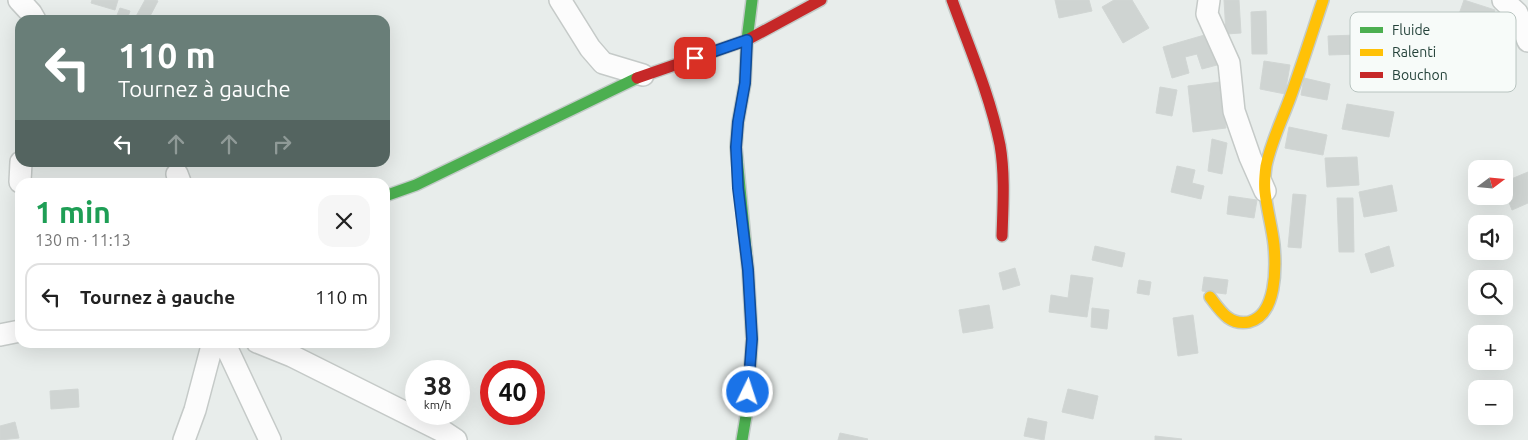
<!DOCTYPE html>
<html lang="fr">
<meta charset="utf-8">
<style>
:root{--surface:#fff;--page:#f6f6f6;--text:#222;--muted:#767676;--line:#e0e0e0}
body{margin:0;font-family:Ubuntu,sans-serif;background:var(--page);color:var(--text);height:100vh;display:flex;flex-direction:column;font-size:19px;white-space:nowrap}
*{box-sizing:border-box;margin:0}
p{font-size:16px;color:var(--muted)}
.icon{flex:none;width:28px;height:28px;fill:none;stroke:currentColor;stroke-width:2;stroke-linecap:round;stroke-linejoin:round}
.map{position:relative;flex:1;overflow:hidden}
.drawer{position:absolute;left:15px;top:178px;width:375px;height:170px;display:flex;flex-direction:column;background:var(--surface);border-radius:15px;box-shadow:0 5px 20px #0002}
.drawer>*{flex:none}
.banner{position:absolute;left:15px;top:15px;width:375px;height:152px;border-radius:15px;box-shadow:0 5px 20px #0002;background:#697e78;color:#fff;overflow:hidden}
.needle{width:32px;rotate:74deg}
.fabs{position:absolute;left:1468px;top:160px;display:grid;gap:10px}
.fabs a{display:grid;place-items:center;width:45px;height:45px;border-radius:10px;background:var(--surface);box-shadow:0 5px 20px #0002;font-size:25px}
.speed{position:absolute;left:405px;top:360px;display:flex;gap:10px;font-size:25px;font-weight:700;text-align:center}
.speed>*{display:grid;place-content:center;width:65px;height:65px;border-radius:50%;background:var(--surface);box-shadow:0 5px 20px #0002;line-height:1}
.speed small{font-size:12px;font-weight:400}
.speed .limit{border:8px solid #d22;background:#fff;color:#111}
.pin{position:absolute;display:grid;place-items:center;width:42px;height:42px;color:#fff;margin:-21px;border-radius:10px;box-shadow:0 2px 8px #0006}
.me{position:absolute;width:55px;margin:-28px;rotate:4deg;stroke-linejoin:round;filter:drop-shadow(0 0 4px #0008)}
.turn{display:flex;align-items:center;gap:18px;height:105px;padding:0 20px;font-size:22px}
.turn .icon{width:65px;height:65px;stroke-width:2.5}
.turn b{display:block;font-size:35px;line-height:42px}
.lanes{display:flex;align-items:center;height:48px;padding:0 20px;background:#0003;justify-content:center;gap:25px;direction:ltr}
.lanes .off{opacity:.35}
.round{display:grid;place-items:center;flex:none;width:52px;height:52px;border-radius:15px;background:var(--page)}
.summary{display:flex;align-items:center;justify-content:space-between;height:85px;padding:0 20px}
h1{font-size:30px;font-weight:600;line-height:38px;color:#1e9e55}
ul{padding:0;list-style:none}
li{display:flex;align-items:center;gap:15px;height:68px;margin:0 10px 8px;padding:0 10px;border:2px solid var(--line);border-radius:15px}
li div{flex:1}
li b{display:block;font-size:19px}
li em{font-style:normal}
.map>svg:first-child{display:block}
.building{fill:#cfd4d2;stroke:#d1d6d4}
.lines{fill:none;stroke-linecap:round;stroke-linejoin:round}
.street-casing{stroke:#c5cac8;stroke-width:24}
.fast-casing{stroke:#c3cbc8;stroke-width:14}
.slow-casing{stroke:#c3cbc8;stroke-width:14}
.jam-casing{stroke:#c3cbc8;stroke-width:14}
.street{stroke:#fcfcfc;stroke-width:21}
.fast{stroke:#4caf50;stroke-width:11}
.slow{stroke:#ffc107;stroke-width:11}
.jam{stroke:#c62828;stroke-width:11}
.route-casing{stroke:#114b97;stroke-width:12}
.route{stroke:#1a73e8;stroke-width:9}
.key{fill:#f7fbf9;stroke:#b8c4c0;stroke-width:1}
.key-label{font-size:14px;fill:#24423a}
</style>
<div class="map">
<svg width="1528" height="440" viewBox="0 0 1528 440">
<rect width="100%" height="100%" fill="#e8edeb"/>
<path class="building" d="M92 0H118L115 10 91 3Z
M145 0H156L158 1 148 20H134Z
M1055 0H1089L1092 11 1059 18Z
M1114 0H1132L1149 28 1123 43 1102 7Z
M1224 0H1239L1241 33 1226 34Z
M1464 0 1495 10 1483 44 1452 34Z
M120 8 130 11 127 20H115Z
M1266 11 1267 54H1252L1251 12Z
M1208 34 1217 65 1202 69 1197 54 1185 57 1189 73 1172 78 1163 47Z
M1358 35 1359 54 1329 55 1328 36Z
M1264 61 1290 65 1285 94 1260 89Z
M1304 78 1330 84 1327 100 1301 95Z
M1220 82 1226 128 1193 132 1188 86Z
M1160 87 1177 90 1172 116 1156 113Z
M1347 104 1394 112 1389 137 1342 129Z
M1289 127 1327 135 1323 155 1285 148Z
M1212 139 1227 143 1222 174 1208 171Z
M1357 157 1359 185 1327 187 1325 158Z
M1177 166 1195 170 1192 183 1204 186 1201 199 1171 192Z
M1528 172V203L1512 210 1504 189V182Z
M1392 185 1397 211 1364 217 1359 192Z
M1293 194 1306 195 1301 248 1288 247Z
M1229 196 1257 200 1254 218 1227 214Z
M1337 198H1353L1354 252H1339Z
M1095 246 1125 253 1122 267 1092 260Z
M1389 246 1394 266 1371 273 1365 254Z
M1015 268 1020 285 1003 290 999 273Z
M1071 275 1093 278 1087 317 1049 312 1051 295 1068 298Z
M1204 277 1228 280 1226 294 1202 291Z
M1139 280 1151 282 1149 295 1137 293Z
M989 305 993 328 963 333 959 310Z
M1092 308 1109 310 1107 329 1091 327Z
M1193 315 1198 353 1178 356 1173 318Z
M78 389 79 407 51 409 50 391Z
M1068 389 1098 396 1093 419 1062 412Z
M1028 418 1047 422 1044 440 1024 436Z
M15 422 19 438 0 440V426Z
M840 433 868 439 867 440H838Z
M1155 436 1182 439 1181 440H1155Z"/>
<g class="lines">
<defs>
<path id="street" d="M19 0 31 13 35 20
M560 0 590 48 603 63 643 75
M1209 0 1207 14 1229 63 1234 111 1250 157 1265 191
M1503 0 1517 13 1528 41
M177 174 180 182
M20 182 21 162
M0 335 20 331
M224 342 270 440
M257 342 292 356 444 432 456 440
M184 440 195 410 213 342"/>
<path id="fast" d="M385 196 416 185 637 78
M742 440 747 410 752 339 748 270 736 147 738 122 745 83 747 40 752 0"/>
<path id="slow" d="M1210 297C1220 310 1229 326 1249 322 1277 315 1276 267 1274 245 1272 227 1267 210 1265 192 1264 184 1265 174 1266 166 1271 142 1282 120 1290 98 1302 65 1312 33 1323 0"/>
<path id="jam" d="M952 0C969 47 990 95 1000 145 1005 174 1003 206 1002 236
M637 78 747 40 821 0"/>
</defs>
<use href="#street" class="street-casing"/>
<use href="#fast" class="fast-casing"/>
<use href="#slow" class="slow-casing"/>
<use href="#jam" class="jam-casing"/>
<use href="#street" class="street"/>
<use href="#fast" class="fast"/>
<use href="#slow" class="slow"/>
<use href="#jam" class="jam"/>
</g>
<g class="lines">
<defs>
<path id="route" d="M695 58 747 40 745 83 738 122 736 147 738 188 748 270 752 339 748 392"/>
</defs>
<use href="#route" class="route-casing"/>
<use href="#route" class="route"/>
</g>
<rect x="1350" y="12" width="166" height="80" rx="8" class="key"/>
<rect x="1360" y="27" width="23" height="6" fill="#4caf50"/>
<rect x="1360" y="49" width="23" height="7" fill="#ffc107"/>
<rect x="1360" y="72" width="23" height="6" fill="#c62828"/>
<g class="key-label">
<text x="1392" y="35">Fluide</text>
<text x="1392" y="57">Ralenti</text>
<text x="1392" y="80">Bouchon</text>
</g>
</svg>
<div class="fabs">
<a><svg class="needle" viewBox="-14 -14 28 28"><path d="M0-13l5 13h-10z" fill="#e53935"/><path d="M0 13l5-13h-10z" fill="#767676"/></svg></a>
<a><svg class="icon" aria-label="sound" viewBox="0 0 24 24"><path d="M4 9h4l5-4v14l-5-4H4zM17 9q2 3 0 6"/></svg></a>
<a><svg class="icon" aria-label="search" viewBox="0 0 24 24"><circle cx="10" cy="10" r="6"/><path d="M15 15l6 6"/></svg></a>
<a>+</a>
<a>−</a>
</div>
<div class="speed"><div>38<small>km/h</small></div><div class="limit">40</div></div>
<div class="pin" style="left:695px;top:58px;background:#d93025"><svg class="icon" aria-label="arrive" viewBox="0 0 24 24"><path d="M6 21V4h12l-3 4 3 4H6"/></svg></div>
<svg class="me" style="left:748px;top:392px" viewBox="-20 -20 40 40"><circle r="17" fill="#1a73e8" stroke="#fff" stroke-width="3"/><path d="M0-11L8 9 0 5-8 9z" fill="#fff"/></svg>
<div class="banner">
<div class="turn"><svg class="icon" aria-label="left" viewBox="0 0 24 24"><path d="M17 20v-9H6M10 6l-5 5 5 5"/></svg><div><b>110 m</b>Tournez à gauche</div></div>
<div class="lanes"><svg class="icon" aria-label="left" viewBox="0 0 24 24"><path d="M17 20v-9H6M10 6l-5 5 5 5"/></svg><svg class="icon off" aria-label="ahead" viewBox="0 0 24 24"><path d="M12 20V5M6 11l6-6 6 6"/></svg><svg class="icon off" aria-label="ahead" viewBox="0 0 24 24"><path d="M12 20V5M6 11l6-6 6 6"/></svg><svg class="icon off" aria-label="right" viewBox="0 0 24 24"><path d="M7 20v-9h11M14 6l5 5-5 5"/></svg></div>
</div>
<section class="drawer">
<div class="summary"><div><h1>1 min</h1><p>130 m · 11:13</p></div><a class="round"><svg class="icon" aria-label="close" viewBox="0 0 24 24"><path d="M6 6l12 12M18 6L6 18"/></svg></a></div>
<ul>
<li><svg class="icon" aria-label="left" viewBox="0 0 24 24"><path d="M17 20v-9H6M10 6l-5 5 5 5"/></svg><div><b>Tournez à gauche</b></div><em>110 m</em></li>
</ul>
</section>
</div>
